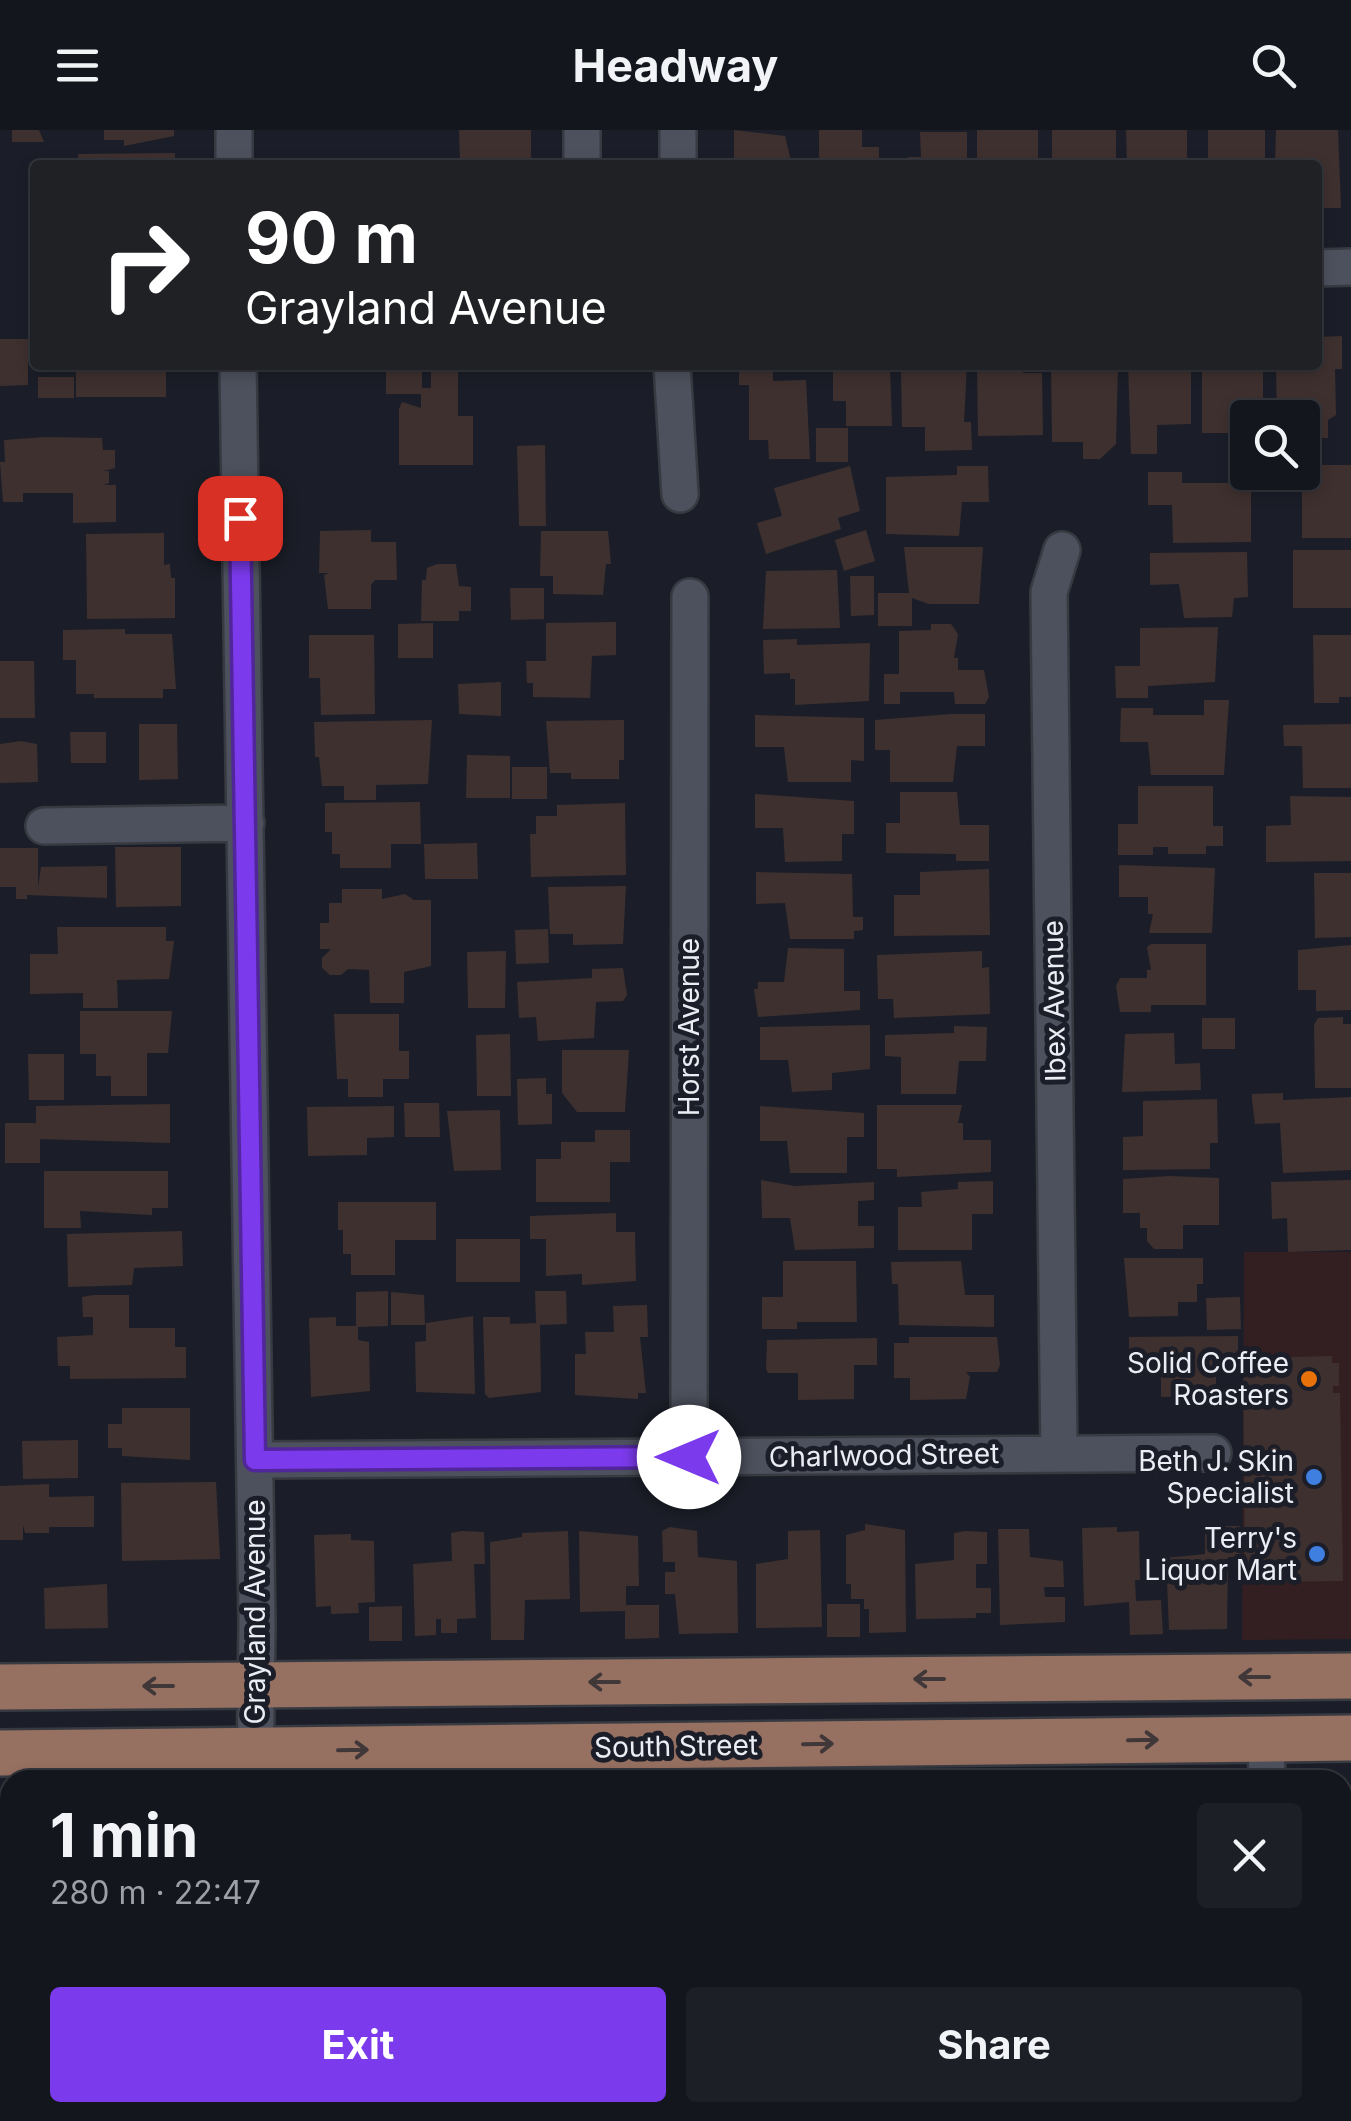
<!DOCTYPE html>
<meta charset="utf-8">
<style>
:root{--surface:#14161e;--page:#1d1f27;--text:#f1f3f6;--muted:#9d9fa4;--line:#33353c;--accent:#7c3aed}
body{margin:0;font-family:Inter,sans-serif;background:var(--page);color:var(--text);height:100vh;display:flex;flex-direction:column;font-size:38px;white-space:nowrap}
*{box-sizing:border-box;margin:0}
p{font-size:32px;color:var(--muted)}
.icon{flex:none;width:55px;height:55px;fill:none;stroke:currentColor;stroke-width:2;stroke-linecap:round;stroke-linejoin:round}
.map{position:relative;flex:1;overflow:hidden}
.drawer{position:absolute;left:0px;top:1640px;width:1352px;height:352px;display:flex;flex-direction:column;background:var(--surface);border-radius:30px 30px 0 0;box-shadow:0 5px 15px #0003,0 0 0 2px var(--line)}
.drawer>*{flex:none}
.top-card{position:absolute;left:30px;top:30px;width:1292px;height:210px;border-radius:10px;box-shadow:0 5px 15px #0003,0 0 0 2px var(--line);background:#202124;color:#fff;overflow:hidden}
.fabs{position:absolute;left:1230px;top:270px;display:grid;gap:20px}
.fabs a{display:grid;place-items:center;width:90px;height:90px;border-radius:10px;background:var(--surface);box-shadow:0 5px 15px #0003,0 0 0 2px var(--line);font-size:50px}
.pin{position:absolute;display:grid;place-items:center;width:85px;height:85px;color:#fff;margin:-42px;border-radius:20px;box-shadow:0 5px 15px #0006}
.me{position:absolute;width:110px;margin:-55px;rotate:270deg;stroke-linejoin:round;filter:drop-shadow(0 0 8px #0008)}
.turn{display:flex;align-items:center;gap:35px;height:210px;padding:0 50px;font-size:45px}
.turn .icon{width:130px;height:130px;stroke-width:2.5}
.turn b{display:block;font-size:70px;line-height:85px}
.round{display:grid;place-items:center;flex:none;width:105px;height:105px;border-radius:10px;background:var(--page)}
.overview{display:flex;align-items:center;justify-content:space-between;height:170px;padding:0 50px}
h1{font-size:60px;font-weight:700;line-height:75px}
.primary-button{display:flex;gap:20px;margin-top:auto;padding:20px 50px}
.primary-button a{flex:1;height:115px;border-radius:10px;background:var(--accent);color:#fff;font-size:40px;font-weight:700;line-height:115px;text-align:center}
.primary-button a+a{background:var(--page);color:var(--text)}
header{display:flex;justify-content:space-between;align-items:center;height:130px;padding:0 50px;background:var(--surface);font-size:45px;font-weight:700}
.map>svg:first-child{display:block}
.commercial{fill:#331f21}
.building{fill:#3e302f}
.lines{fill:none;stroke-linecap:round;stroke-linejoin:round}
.minor-casing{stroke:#383a42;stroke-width:40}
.major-casing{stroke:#383a42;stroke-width:50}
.minor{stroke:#4d515d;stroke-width:35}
.major{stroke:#967061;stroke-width:45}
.oneway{stroke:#403739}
.route-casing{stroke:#51269a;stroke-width:25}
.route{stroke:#7c3aed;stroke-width:18}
.food-dot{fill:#e8710a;stroke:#1b1e28;stroke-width:4}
.shop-dot{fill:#3f7fe0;stroke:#1b1e28;stroke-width:4}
.labels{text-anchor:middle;stroke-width:10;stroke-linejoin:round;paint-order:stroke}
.street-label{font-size:28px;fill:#eaedf4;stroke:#1b1e28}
.poi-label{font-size:28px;fill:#eaedf4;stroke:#1b1e28;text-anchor:end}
</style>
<header><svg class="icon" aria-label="menu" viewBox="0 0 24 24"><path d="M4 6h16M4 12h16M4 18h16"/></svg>Headway<svg class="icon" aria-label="search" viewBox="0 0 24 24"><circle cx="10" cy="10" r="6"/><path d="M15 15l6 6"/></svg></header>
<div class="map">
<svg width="1351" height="1991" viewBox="0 0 1351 1991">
<rect width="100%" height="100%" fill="#1b1e28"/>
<path class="commercial" d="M1244 1122H1351V1509L1242 1510Z
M1342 1654H1351V1891H1342Z"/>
<path class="building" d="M12 0H39L44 12H12Z
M104 0H174V6L124 16V10H104Z
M459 0H531V30H519V35L460 31Z
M734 0 785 6 792 35H734Z
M819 0H862V17H879V35H819Z
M977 0H1038V35H977Z
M1052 0H1116V35H1052Z
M1126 0H1187V35H1127Z
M1208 0H1265V35H1208Z
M1276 0H1338L1341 78H1318V35H1275Z
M920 2H967V35H908V27H921Z
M175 23V35H79L78 24Z
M1342 206V239H1335L1336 285 1328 290V308H1302V288H1277L1276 235H1318V207Z
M0 209H28V255L0 256Z
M76 235H166V267H76Z
M386 235H422V258H431V240H458V286H473V335H399V279L402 272 421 278V264H386Z
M739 235H773V251L806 250 810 329H769L768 310H749V255H739Z
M833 235H890L892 296H846V271H833Z
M932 235H967L964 292H971L972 320 925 321V297H902L901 241H928Z
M977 235H1009V239L1023 238V243H1042L1043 305 978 306Z
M1051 235H1118L1116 314 1100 329H1083V312H1052Z
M1128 235H1164V239L1187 235 1191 239V294L1157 295V324H1131Z
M1202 235H1267V242H1263V288H1248L1245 303H1202Z
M38 247H74V268H38Z
M816 298H848V332H816Z
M45 307 102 308 103 320H115V338L103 341H109V353L104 355H116V392L73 393V363H23V372H3L0 332H5L4 310Z
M545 315 546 396H519L517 316Z
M1317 335H1351V408H1302V338Z
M850 336 860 381 838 388 841 399 766 424 757 393 782 386 774 358Z
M957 336H988L989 372H962L959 406 886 404V347L957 345Z
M1148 342H1182V353H1251V412L1173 413 1172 375H1148Z
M371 400V412H396L397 450H375L371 455V479H328L324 445 329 443H319L320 401Z
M866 400 875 431 844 441 835 410Z
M541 401H608L611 434H606L603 465 553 464V446H540Z
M164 403V435L170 434 171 448H175V488L87 489 86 404Z
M904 417H983L979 474H929L912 468V496H878V463H909Z
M1293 420H1351V478H1293Z
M1247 422 1248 467 1234 468 1232 487 1184 488 1179 454 1150 455V423Z
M437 434H456L459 456 471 457V481H459V491H421L422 450H426L427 438Z
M837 440 840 498 763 499 766 441Z
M850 446H874V485L851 486Z
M510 458H544V489L511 490Z
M616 492V525L592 526 590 568 533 567V553H527L526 531H546V493Z
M433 493V528H398V494Z
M931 494H951L958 504 954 528H958V540H984L989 567 985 574H955L954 562H900V574H884V544H899V501L931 500Z
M1218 497 1215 552 1148 556V568H1116L1115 536H1140V498Z
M125 499V504H172L176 559H163V568H94V564H76V530H63V500Z
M309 505H374L375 584 321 585 320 548H309Z
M1313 505H1351V567H1339V573H1314Z
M797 509V515L870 513 869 571 795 575V549H790V543L764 544 763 510Z
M0 531H34L35 588H0Z
M501 552V586L459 584 458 554Z
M1204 570H1229L1224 645H1151L1148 612H1120L1121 578H1153V585H1204Z
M952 584H985V616H957L953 652H890V620H875V590Z
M755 585 864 588V631L851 630V652H788L784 617H755Z
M432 590 428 654 376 655V670H344V656H322L319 627H315L314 592Z
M624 590V630H619V649H571V643H550L546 591Z
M139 594H177L178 649 139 650Z
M1351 594V658H1303L1302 616H1284L1283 595Z
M70 602H106V633H71Z
M21 611 37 614 38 652 0 653V614Z
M467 625 510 626V668H466Z
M512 637H547V669H512Z
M1138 656H1213V696H1223V716H1206V724H1168V717H1153V725H1118V694H1138Z
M900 662H957L960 695H989V731H956V724L886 723V693H900Z
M755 664 854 671V704H842V731L785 732 783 698H755Z
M1290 666 1351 667V731L1266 732V696L1291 695Z
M420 672 421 714H391V738H340V724H332V702H325V673Z
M625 673 626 745 531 747 530 704H536V686H557V675Z
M477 713 478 749H425L424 714Z
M115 717H181V776L116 777Z
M0 718H38V757L41 737 107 736V768L27 765V769H16V757H0Z
M1119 735 1215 738 1212 803H1149L1153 784H1148V767H1119Z
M989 739 990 805 894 806V765H920V742Z
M756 742 852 744 853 787H863V800L854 801V809H790L785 773 756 774Z
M1314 743H1351V807L1315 808Z
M626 756 623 814 573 815V804H550L548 757Z
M342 759H382V769L405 764 414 770H431V836L404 842V873H370L369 840 348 839 341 845H330L322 838V828L331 819H320V793H329V773H342Z
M57 797H166V811H174L169 849 117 850 118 878H83V863L30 864V824H58Z
M548 799 549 833 516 834 515 800Z
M1151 814H1206V875H1151V882H1120L1116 856 1120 848H1147V840H1151L1147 817Z
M1351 815V880L1316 881V860H1298V820Z
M788 818 844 819V861H860V880L758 887 754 859H758V852H784Z
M506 821 505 878H468L467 822Z
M982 821V838L989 837 990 884 894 888 893 869H878L877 825Z
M623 838 627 865 623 871 596 872 594 908 538 911 536 887 519 888 517 852 592 848V839Z
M80 881H172L168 923H147V966H111V946H96V924H80Z
M334 884H399V921H409V949H383V967H348V949H337Z
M1343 887V894H1351V958H1315L1314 895 1318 888Z
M1202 888H1235V919H1202Z
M870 895V939L832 943V960L792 962 788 930H760V897Z
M954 896 987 897 986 931H959L956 964H901V927L885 926V905L954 903Z
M1174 903 1175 934 1200 933 1201 960 1122 962 1125 904Z
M510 904 511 966H477L476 905Z
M562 920H629L625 982H577L562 963Z
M28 924H64V970H29Z
M546 948V964H552V994L518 995 517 949Z
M1283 963V970L1351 967V1040L1283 1043 1280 993 1255 994 1252 970V964Z
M1217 969 1218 1013H1210V1039L1123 1040V1007L1143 1006V971Z
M404 973H439L440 1007H405Z
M170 974V1013L40 1009V1033H5V993H36V976Z
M877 975H962L958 993H963V1010H991V1042L897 1047V1039H877Z
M394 976V1007L367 1008V1025L308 1026 307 977Z
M760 976 864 983V1007H847V1043H790L787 1011H760Z
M500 980 501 1040 454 1041 447 981Z
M595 1000H630V1032H610V1072H536V1029H561V1012H595Z
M44 1041H168V1078H152V1085L80 1081 81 1098H44Z
M1169 1046 1219 1048V1095H1183V1119H1154L1147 1111V1098H1140V1083H1123V1049Z
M761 1050 795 1056 874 1052V1070L858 1071V1096H874V1118L795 1120 790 1088H762Z
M1351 1050V1120L1288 1122 1287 1088 1272 1089 1271 1052Z
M993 1051V1084H972V1120H898V1077H922L921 1062 958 1059V1052Z
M338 1072H436V1110H395V1145H351V1124H343V1100H338Z
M616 1083V1102H635L636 1151 582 1155V1144L546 1146V1109H530V1086Z
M182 1101 183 1136 134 1138 132 1155 68 1157 67 1104Z
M456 1109H520V1152H456Z
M1124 1128H1203V1154H1197V1172H1178V1186L1129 1187Z
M783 1131H856L857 1192H797V1199H762V1167H783Z
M961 1131 965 1165H994V1197L899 1195 898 1154H892L891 1132Z
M388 1161V1196L358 1197V1210L369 1212 370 1261 311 1267 309 1188 336 1187V1196H356V1162Z
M535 1161H566L567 1194 540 1195 541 1262 489 1268 485 1264 483 1187H510V1194L536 1193Z
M391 1162 424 1165 425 1195H391Z
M93 1165H129V1198H175V1217H186V1248L70 1249V1236H58L57 1207 93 1205V1187H83L82 1167Z
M1240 1167 1241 1199 1207 1200 1206 1168Z
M647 1175 648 1207H640L646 1263H638V1269L575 1265V1224H586L585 1202H614L613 1176Z
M473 1186 475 1264 416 1262 415 1212 426 1211V1193Z
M1238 1206V1233H1216V1266L1161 1267V1240H1129V1207Z
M909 1207H997L1000 1235 997 1242H966L970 1247 966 1269 910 1270V1248H894V1213H909Z
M877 1208V1235H854V1269L798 1270V1243H768L766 1239 767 1210Z
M1332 1226V1233H1339V1256H1333V1263H1340L1343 1451 1245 1452 1243 1228Z
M122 1278H190V1330L122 1326V1318H108V1294H122Z
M78 1310V1348L23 1349 22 1311Z
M216 1352 220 1429 122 1431 121 1353Z
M49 1354V1367L94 1366V1397H49V1403H25L23 1395V1410H0V1356Z
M865 1394 905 1400 906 1502 869 1503V1479H864V1469H851V1454H846V1405L865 1400Z
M1205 1396H1240L1241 1427H1228L1227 1499 1169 1500 1166 1428 1205 1424Z
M670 1397 697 1401 698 1427 737 1431 738 1503 679 1504 675 1464H665V1442H675V1432H663L662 1401Z
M1117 1397V1402L1139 1401 1140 1450H1135L1136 1471 1161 1470 1163 1504 1130 1505 1129 1472 1084 1476 1082 1398Z
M998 1399H1029L1030 1427 1063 1431 1064 1457H1044L1045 1467H1065V1492L1000 1495Z
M820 1400 822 1497 756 1498V1434L788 1429V1401Z
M462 1401 484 1402 485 1434H474L476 1488 457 1489V1503H441V1489H436V1505L415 1506 413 1434 452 1431 451 1403Z
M568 1401 570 1469 525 1470 524 1510H491L490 1412 522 1407V1403Z
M579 1401 638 1406 639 1456H626V1475H659V1508L625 1509V1481L580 1482Z
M965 1401 987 1402V1434H976V1458H991V1483H976V1488L916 1489 915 1434 954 1430V1403Z
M351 1404V1410L374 1411 375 1472 358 1473 359 1483 331 1484V1476L316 1477 314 1405Z
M107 1454 108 1498 45 1499 44 1458Z
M827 1474H860V1507H827Z
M402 1476V1511H369V1477Z
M0 1668H10V1741H0Z
M0 1781H10V1835H0Z
M1342 1823H1351V1888H1342Z
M0 1856H10V1921H0Z
M10 1946 11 1991H0V1947Z
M319 1982H407V1991H319Z
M486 1982H566V1991H486Z
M709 1982H781V1991H710Z
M876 1982H956V1991H877Z
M1091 1982H1178V1991H1091Z
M167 1985 166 1991H87V1986L108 1984Z"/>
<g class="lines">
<defs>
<path id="minor" d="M234 0V35
M582 0V35
M678 35V0
M1318 138 1351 137
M238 235 257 1492 255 1650
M672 235 680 364
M44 696 246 693
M1059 1324 1049 462 1062 420
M689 1327 690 467
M255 1330 1213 1323
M1266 1609 1267 1650
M1342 1782H1351
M255 1982V1991
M640 1982V1991
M1027 1982V1991"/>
<path id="major" d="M0 1557 1351 1546
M0 1623 1351 1608"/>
</defs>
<use href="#minor" class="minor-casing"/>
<use href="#major" class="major-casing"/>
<use href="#minor" class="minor"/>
<use href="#major" class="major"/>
</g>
<defs><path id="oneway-shaft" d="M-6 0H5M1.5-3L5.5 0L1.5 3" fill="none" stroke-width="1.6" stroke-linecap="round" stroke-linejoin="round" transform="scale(2.5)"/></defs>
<g class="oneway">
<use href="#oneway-shaft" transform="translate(1254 1547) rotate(180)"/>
<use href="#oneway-shaft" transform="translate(929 1549) rotate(180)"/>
<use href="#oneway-shaft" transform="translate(604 1552) rotate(180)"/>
<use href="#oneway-shaft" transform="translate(158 1556) rotate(180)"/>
<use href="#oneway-shaft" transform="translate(1143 1610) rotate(-1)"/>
<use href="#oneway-shaft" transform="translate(818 1614) rotate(-1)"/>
<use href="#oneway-shaft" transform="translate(353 1620) rotate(-1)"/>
</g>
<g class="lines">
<defs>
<path id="route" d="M240 388 255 1330 689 1327"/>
</defs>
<use href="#route" class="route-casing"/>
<use href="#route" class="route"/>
</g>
<circle class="food-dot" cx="1309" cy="1249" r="10"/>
<g class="shop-dot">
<circle cx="1314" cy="1347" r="10"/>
<circle cx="1317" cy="1424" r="10"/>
</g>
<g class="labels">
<g class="street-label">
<text transform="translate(1054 871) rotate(-91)" y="10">Ibex Avenue</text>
<text transform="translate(689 897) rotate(-90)" y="10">Horst Avenue</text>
<text transform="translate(884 1325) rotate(-1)" y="10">Charlwood Street</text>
<text transform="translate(255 1482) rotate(-90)" y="10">Grayland Avenue</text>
<text transform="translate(676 1616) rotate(-1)" y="10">South Street</text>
</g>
<g class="poi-label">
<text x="1289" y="1243">Solid Coffee<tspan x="1289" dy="32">Roasters</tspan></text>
<text x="1294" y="1341">Beth J. Skin<tspan x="1294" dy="32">Specialist</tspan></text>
<text x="1297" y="1418">Terry's<tspan x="1297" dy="32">Liquor Mart</tspan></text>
</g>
</g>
</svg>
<div class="fabs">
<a><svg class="icon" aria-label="search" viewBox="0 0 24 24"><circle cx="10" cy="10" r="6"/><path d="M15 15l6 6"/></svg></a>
</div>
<div class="pin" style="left:240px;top:388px;background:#d93025"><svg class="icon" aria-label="arrive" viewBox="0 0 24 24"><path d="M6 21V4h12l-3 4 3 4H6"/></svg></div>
<svg class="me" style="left:689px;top:1327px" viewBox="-20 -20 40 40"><circle r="19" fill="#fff"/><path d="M0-13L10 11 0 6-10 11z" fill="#7c3aed"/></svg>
<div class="top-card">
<div class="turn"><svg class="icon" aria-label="right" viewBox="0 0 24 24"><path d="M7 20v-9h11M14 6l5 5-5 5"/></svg><div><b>90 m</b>Grayland Avenue</div></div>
</div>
<section class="drawer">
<div class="overview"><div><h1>1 min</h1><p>280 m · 22:47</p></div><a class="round"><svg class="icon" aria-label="close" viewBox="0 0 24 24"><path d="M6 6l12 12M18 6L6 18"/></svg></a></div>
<div class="primary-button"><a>Exit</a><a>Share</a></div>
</section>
</div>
